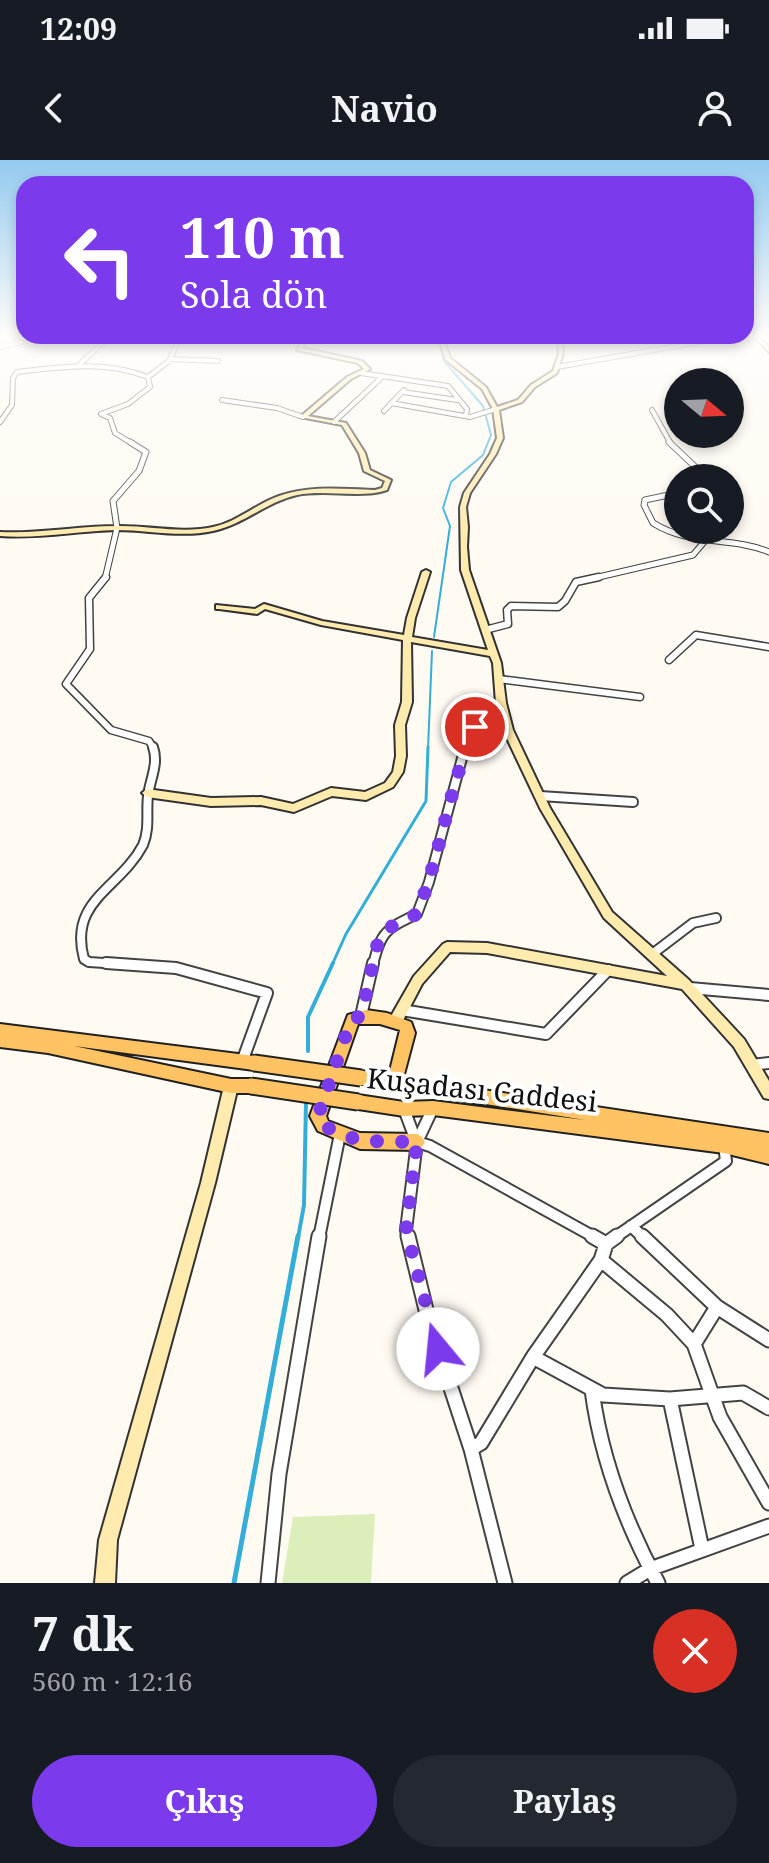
<!DOCTYPE html>
<html lang="tr">
<meta charset="utf-8">
<style>
:root{--surface:#171b24;--page:#242831;--text:#f1f3f6;--muted:#9ea1a6;--accent:#7c3aed}
body{margin:0;font-family:"Noto Serif",serif;background:var(--page);color:var(--text);height:100vh;display:flex;flex-direction:column;font-size:30px;white-space:nowrap}
*{box-sizing:border-box;margin:0}
p{font-size:26px;color:var(--muted)}
.icon{flex:none;width:44px;height:44px;fill:none;stroke:currentColor;stroke-width:2;stroke-linecap:round;stroke-linejoin:round}
.map{position:relative;height:1423px;overflow:hidden}
.details{display:flex;flex-direction:column;background:var(--surface);flex:1}
.details>*{flex:none}
.guide{position:absolute;left:16px;top:16px;width:738px;height:168px;border-radius:24px;box-shadow:0 4px 12px #0003;background:#7c3aed;color:#fff;overflow:hidden}
.needle{width:52px;rotate:109deg}
.tools{position:absolute;left:664px;top:208px;display:grid;gap:16px}
.tools a{display:grid;place-items:center;width:80px;height:80px;border-radius:50%;background:var(--surface);box-shadow:0 4px 12px #0003;font-size:40px}
.pin{position:absolute;display:grid;place-items:center;width:68px;height:68px;color:#fff;margin:-34px;border:4px solid #fff;border-radius:50%;box-shadow:0 2px 8px #0007}
.me{position:absolute;width:88px;margin:-44px;rotate:343deg;stroke-linejoin:round;filter:drop-shadow(0 0 6px #0008)}
.turn{display:flex;align-items:center;gap:28px;height:168px;padding:0 32px;font-size:36px}
.turn .icon{width:104px;height:104px;stroke-width:2.5}
.turn b{display:block;font-size:56px;line-height:68px}
.round{display:grid;place-items:center;flex:none;width:84px;height:84px;border-radius:42px;background:var(--page)}
.overview{display:flex;align-items:center;justify-content:space-between;height:136px;padding:0 32px}
h1{font-size:48px;font-weight:700;line-height:60px}
.button{display:flex;gap:16px;margin-top:auto;padding:16px 32px}
.button a{flex:1;height:92px;border-radius:48px;background:var(--accent);color:#fff;font-size:32px;font-weight:700;line-height:92px;text-align:center}
.button a+a{background:var(--page);color:var(--text)}
.status{display:flex;justify-content:space-between;align-items:center;height:56px;padding:0 40px;background:var(--surface);direction:ltr}
.status svg{height:22px;fill:currentColor}
header{display:flex;justify-content:space-between;align-items:center;height:104px;padding:0 32px;background:var(--surface);font-size:36px;font-weight:700}
.map>svg:first-child{display:block}
.green{fill:#dceeb9}
.lines{fill:none;stroke-linecap:round;stroke-linejoin:round}
.stream-far3{stroke:#34aed8;stroke-width:2}
.stream-far2{stroke:#34aed8;stroke-width:3}
.stream-far1{stroke:#34aed8;stroke-width:4}
.stream{stroke:#34aed8;stroke-width:5}
.street-far5-casing{stroke:#434343;stroke-width:6}
.street-far4-casing{stroke:#434343;stroke-width:7}
.street-far3-casing{stroke:#434343;stroke-width:9}
.street-far2-casing{stroke:#434343;stroke-width:12}
.street-far1-casing{stroke:#434343;stroke-width:14}
.street-casing{stroke:#434343;stroke-width:17}
.secondary-casing{stroke:#323232;stroke-width:4}
.primary-casing{stroke:#212121;stroke-width:4}
.street-far5{stroke:#fff;stroke-width:4}
.street-far4{stroke:#fff;stroke-width:5}
.street-far3{stroke:#fff;stroke-width:6}
.street-far2{stroke:#fff;stroke-width:8}
.street-far1{stroke:#fff;stroke-width:10}
.street{stroke:#fff;stroke-width:13}
.secondary{fill:#ffebae;fill-rule:evenodd}
.primary{fill:#ffc363;fill-rule:evenodd}
.primary-bridge-casing{stroke:#212121;stroke-width:19;stroke-linecap:butt}
.primary-bridge{stroke:#ffc363;stroke-width:15}
.route{stroke:#7c3aed;stroke-width:14;stroke-dasharray:0 25.2}
.labels{text-anchor:middle;stroke-width:8;stroke-linejoin:round;paint-order:stroke}
.near-street-label{font-size:28px;fill:#101010;stroke:#fff}
</style>
<div class="status"><b>12:09</b><svg viewBox="0 0 49 12"><path d="M0 12V9h3v3zM5 12V6h3v6zM10 12V3h3v9zM15 12V0h3v12zM26 1h20v11H26zM47 4h2v5h-2z"/></svg></div>
<header><svg class="icon" aria-label="back" viewBox="0 0 24 24"><path d="M15 5l-7 7 7 7"/></svg>Navio<svg class="icon" aria-label="person" viewBox="0 0 24 24"><circle cx="12" cy="8" r="4"/><path d="M4 21q1-7 8-7t8 7"/></svg></header>
<div class="map">
<svg width="769" height="1423" viewBox="0 0 769 1423">
<rect width="100%" height="100%" fill="#fffbf3"/>
<path class="green" d="M375 1354 371 1423H282L293 1357Z"/>
<g class="lines">
<path class="stream-far3" d="M434 477 450 366 443 348 451 322 483 295 491 275 483 246 444 201 437 176
M428 589 432 491"/>
<path class="stream-far2" d="M332 805 346 774 426 641 428 587"/>
<path class="stream-far1" d="M308 891V857L333 803
M298 1078 304 1045 306 941"/>
<path class="stream" d="M234 1423 298 1076"/>
<defs>
<path id="street-far5" d="M180 178H225
M0 187 25 181 28 178 25 176
M170 199 218 201
M77 207 110 176
M557 207 733 176
M361 213 448 226 467 249 466 255
M148 217 169 201 181 176
M403 232 457 240
M222 240 277 248 303 257
M391 243 470 257 496 249
M652 250 671 284
M384 251 404 230
M0 262 12 245 13 218 17 212C61 207 105 200 148 217L150 227 128 244 101 254 110 258 115 273 133 284
M334 262 382 217"/>
<path id="street-far4" d="M669 282 707 318
M678 333 645 340 644 345 653 363C692 387 730 376 769 392
M105 419 117 368 113 341 139 311 146 292 130 282
M590 419 693 395 704 382"/>
<path id="street-far3" d="M106 417 89 438 90 489 66 524 111 570 149 581 154 589
M485 470 508 464 507 450 511 446 558 447 565 441 576 422 599 417
M669 500 696 475 769 487
M499 519 640 537
M465 589 484 545 501 543"/>
<path id="street-far2" d="M540 636 633 642
M651 795 693 763 716 758
M135 805 89 802 84 799C68 740 120 729 143 685 150 669 146 652 148 636 150 619 159 604 153 587
M373 805C381 771 386 769 417 754L429 722 465 587"/>
<path id="street-far1" d="M106 803 176 808 267 833 242 902
M690 828 769 835
M402 850 546 874 608 810
M361 856 373 803
M752 905 769 903
M404 949 416 981
M417 982 430 986 596 1078
M631 1066 644 1078
M319 1078 340 974
M408 1078 406 1070 417 982 433 948
M614 1078 726 1001 724 985"/>
<path id="street" d="M408 1076 428 1158 471 1289 505 1423
M642 1076 717 1147
M606 1084 617 1076
M601 1100 667 1155 694 1184 720 1257 769 1343
M694 1184 717 1147 769 1180
M533 1197 603 1235 670 1239 743 1233 769 1248
M592 1230C601 1299 625 1362 658 1423
M670 1239 702 1389
M471 1289 481 1283 533 1197 601 1100 606 1084 592 1076
M268 1423 279 1314 319 1076
M627 1423 650 1409 769 1366"/>
<path id="secondary" d="M304 176H309L302 188 362 201 370 209 351 219 308 256 346 263 365 293 370 310 391 320 387 330C361 339 326 329 297 335 266 342 243 365 213 371 181 378 148 370 116 370 77 371 39 379 0 376V372C39 374 77 366 116 366 148 365 181 374 213 367 237 362 256 344 279 336 310 325 343 329 375 330L382 328 385 321 364 311 359 293 342 265 300 257 347 217 364 209 358 203 297 190Z
M438 176H443L450 198 486 227 497 247 518 240 531 225 553 211 559 193 557 176H561L563 193 557 213 535 227 522 242 499 250 503 278 496 294 470 333 466 347 468 367 467 387 469 410 501 503 506 543 513 570 550 648 612 752 689 820 744 879 769 921V939L764 938 734 887 682 829 487 793 450 792 422 824 400 866 395 868 390 866 389 862 390 858 414 816 443 784 447 782 487 783 667 816 604 758 540 648 503 570 496 543 493 503 490 496 411 482 412 542 405 565 406 596 403 612 393 627 366 640 332 636 294 652 261 645 211 646 147 637 142 633 147 629 211 638 261 637 293 644 331 628 365 632 385 623 393 612 396 596 395 565 402 542 403 480 321 465 265 449 257 454 219 449H216V445L255 449 264 444 322 461 404 475 407 458 422 412 426 410 430 412 415 458 412 477 488 490 461 410 460 347 464 333 490 294 497 278 493 249 482 229 446 200Z
M754 176H759L769 188V192Z
M231 920 236 921 238 926 215 1023 117 1380 115 1423H95L99 1380 201 1023 224 926 226 921Z"/>
<path id="primary" d="M366 850 387 853 411 862 415 873 403 918 769 973V1004L724 993 433 955 404 956 358 949 353 947 351 942 353 937 358 935 404 942 433 941 585 960 356 923 354 918 356 913 361 911 389 915 400 870 380 864H358L326 956 328 961 360 973 417 974 422 977 425 982 422 987 417 990 360 989 318 971 310 956 348 855Z
M0 864 254 896 259 898 261 903 259 908 254 910 74 886 231 919H251L256 921 258 926 256 931 251 933H231L48 893 0 887Z"/>
</defs>
<use href="#street-far5" class="street-far5-casing"/>
<use href="#street-far4" class="street-far4-casing"/>
<use href="#street-far3" class="street-far3-casing"/>
<use href="#street-far2" class="street-far2-casing"/>
<use href="#street-far1" class="street-far1-casing"/>
<use href="#street" class="street-casing"/>
<use href="#secondary" class="secondary-casing"/>
<use href="#primary" class="primary-casing"/>
<use href="#street-far5" class="street-far5"/>
<use href="#street-far4" class="street-far4"/>
<use href="#street-far3" class="street-far3"/>
<use href="#street-far2" class="street-far2"/>
<use href="#street-far1" class="street-far1"/>
<use href="#street" class="street"/>
<use href="#secondary" class="secondary"/>
<use href="#primary" class="primary"/>
<defs>
<path id="primary-bridge" d="M254 903 361 918
M251 926 358 942"/>
</defs>
<use href="#primary-bridge" class="primary-bridge-casing"/>
<use href="#primary-bridge" class="primary-bridge"/>
</g>
<linearGradient id="sky" x2="0" y2="1"><stop stop-color="#93caf0"/><stop offset="0.47" stop-color="#fffdfa"/><stop offset="1" stop-color="#fffdfa" stop-opacity="0"/></linearGradient>
<rect width="769" height="376" fill="url(#sky)"/>
<g class="lines">
<path class="route" d="M438 1189 406 1070 417 982 360 981 323 966 318 956 348 869 353 859 361 856 378 782 385 770 417 754C441 693 449 627 475 567"/>
</g>
<g class="labels">
<g class="near-street-label">
<text transform="translate(482 930) rotate(6)" y="10">Kuşadası Caddesi</text>
</g>
</g>
</svg>
<div class="tools">
<a><svg class="needle" viewBox="-14 -14 28 28"><path d="M0-13l5 13h-10z" fill="#e53935"/><path d="M0 13l5-13h-10z" fill="#9ea1a6"/></svg></a>
<a><svg class="icon" aria-label="search" viewBox="0 0 24 24"><circle cx="10" cy="10" r="6"/><path d="M15 15l6 6"/></svg></a>
</div>
<div class="pin" style="left:475px;top:567px;background:#d93025"><svg class="icon" aria-label="arrive" viewBox="0 0 24 24"><path d="M6 21V4h12l-3 4 3 4H6"/></svg></div>
<svg class="me" style="left:438px;top:1189px" viewBox="-20 -20 40 40"><circle r="19" fill="#fff"/><path d="M0-13L10 11 0 6-10 11z" fill="#7c3aed"/></svg>
<div class="guide">
<div class="turn"><svg class="icon" aria-label="left" viewBox="0 0 24 24"><path d="M17 20v-9H6M10 6l-5 5 5 5"/></svg><div><b>110 m</b>Sola dön</div></div>
</div>
</div>
<section class="details">
<div class="overview"><div><h1>7 dk</h1><p>560 m · 12:16</p></div><a class="round" style="background:#d93025;color:#fff"><svg class="icon" aria-label="close" viewBox="0 0 24 24"><path d="M6 6l12 12M18 6L6 18"/></svg></a></div>
<div class="button"><a>Çıkış</a><a>Paylaş</a></div>
</section>
